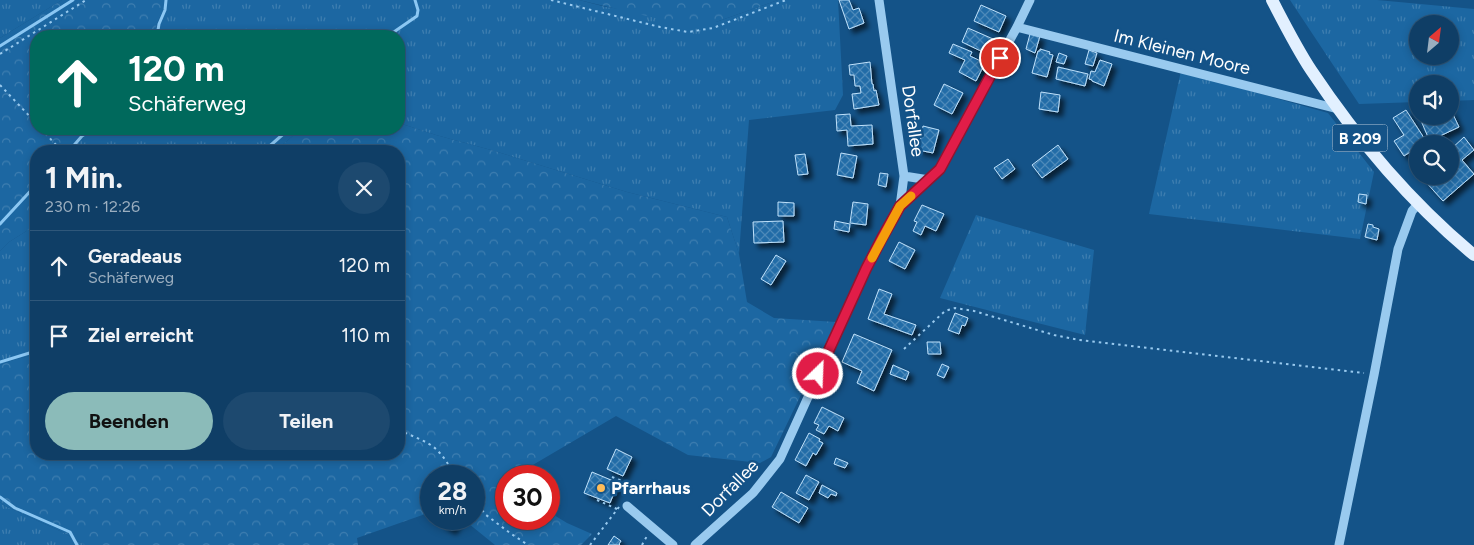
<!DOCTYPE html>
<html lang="de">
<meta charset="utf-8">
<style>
:root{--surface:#0f3e66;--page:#1d496f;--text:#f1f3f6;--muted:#9baebf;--line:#2f577a;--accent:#8bbbb9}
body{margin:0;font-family:Figtree,sans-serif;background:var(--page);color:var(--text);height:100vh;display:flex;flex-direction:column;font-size:19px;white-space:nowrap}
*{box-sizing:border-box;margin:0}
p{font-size:16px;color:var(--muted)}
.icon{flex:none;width:28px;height:28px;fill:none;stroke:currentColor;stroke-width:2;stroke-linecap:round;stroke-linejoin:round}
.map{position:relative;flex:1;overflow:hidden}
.sheet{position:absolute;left:30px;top:145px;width:375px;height:315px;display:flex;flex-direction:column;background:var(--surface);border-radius:20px;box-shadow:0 2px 8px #0003,0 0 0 1px var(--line)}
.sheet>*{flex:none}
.banner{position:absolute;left:30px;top:30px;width:375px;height:105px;border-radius:20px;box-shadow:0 2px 8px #0003,0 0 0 1px var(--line);background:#00695c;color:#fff;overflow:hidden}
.needle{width:32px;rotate:28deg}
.buttons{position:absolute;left:1409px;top:15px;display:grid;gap:10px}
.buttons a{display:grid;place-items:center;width:50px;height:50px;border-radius:50%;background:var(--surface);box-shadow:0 2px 8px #0003,0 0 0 1px var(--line);font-size:25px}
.speed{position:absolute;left:420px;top:465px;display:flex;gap:10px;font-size:25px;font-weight:700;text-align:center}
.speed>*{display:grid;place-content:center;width:65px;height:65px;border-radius:50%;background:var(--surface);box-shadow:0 2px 8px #0003,0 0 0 1px var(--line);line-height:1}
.speed small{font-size:12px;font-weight:400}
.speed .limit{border:8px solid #d22;background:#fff;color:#111}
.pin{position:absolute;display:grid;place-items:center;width:42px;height:42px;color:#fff;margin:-21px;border:2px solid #fff;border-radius:50%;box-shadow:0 1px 5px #0007}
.me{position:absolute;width:55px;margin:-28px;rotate:24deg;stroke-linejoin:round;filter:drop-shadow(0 0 4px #0008)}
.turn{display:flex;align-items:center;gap:18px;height:105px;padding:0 15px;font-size:22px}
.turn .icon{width:65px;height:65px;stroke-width:2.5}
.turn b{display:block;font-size:35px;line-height:42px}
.round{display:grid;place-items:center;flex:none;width:52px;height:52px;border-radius:26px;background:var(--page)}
.head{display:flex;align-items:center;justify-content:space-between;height:85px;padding:0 15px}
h1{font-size:30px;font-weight:700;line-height:38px}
.primary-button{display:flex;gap:10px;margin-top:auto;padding:10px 15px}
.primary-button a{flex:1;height:58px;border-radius:30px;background:var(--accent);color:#111;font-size:20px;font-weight:700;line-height:58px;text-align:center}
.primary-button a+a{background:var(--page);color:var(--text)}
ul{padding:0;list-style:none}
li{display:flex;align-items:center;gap:15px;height:70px;padding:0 15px;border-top:1px solid var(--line)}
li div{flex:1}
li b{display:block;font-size:19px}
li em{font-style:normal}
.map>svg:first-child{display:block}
.grass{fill:url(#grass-tufts);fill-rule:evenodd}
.forest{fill:url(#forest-crowns)}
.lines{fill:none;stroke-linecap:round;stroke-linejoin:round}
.stream{stroke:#8bc7f3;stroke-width:3}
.building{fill:url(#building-cross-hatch);stroke:#bfe1fb;filter:url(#shadow)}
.path{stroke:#99caef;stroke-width:2;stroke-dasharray:2.5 4;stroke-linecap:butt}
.minor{stroke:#99caef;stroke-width:9}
.major{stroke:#e2f0ff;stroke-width:12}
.route-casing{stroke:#92132f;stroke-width:12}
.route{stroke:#e11d48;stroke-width:9}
.slow{stroke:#f59e0b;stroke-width:9}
.poi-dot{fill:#ffbc58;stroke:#145388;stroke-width:2}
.labels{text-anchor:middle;stroke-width:5;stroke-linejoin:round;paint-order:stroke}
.shield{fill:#145388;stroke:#b8cbdb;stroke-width:1}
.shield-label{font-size:16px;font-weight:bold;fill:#fff}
.street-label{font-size:18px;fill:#fff;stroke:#145388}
.poi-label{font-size:18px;font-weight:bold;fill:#fff;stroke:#145388;text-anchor:start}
</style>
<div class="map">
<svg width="1474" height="545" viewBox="0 0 1474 545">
<defs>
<pattern id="grass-tufts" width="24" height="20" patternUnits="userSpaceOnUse" patternTransform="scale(1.25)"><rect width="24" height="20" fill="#1c67a2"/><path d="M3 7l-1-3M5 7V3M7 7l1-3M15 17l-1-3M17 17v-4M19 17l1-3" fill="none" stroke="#3e7eb0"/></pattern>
<pattern id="forest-crowns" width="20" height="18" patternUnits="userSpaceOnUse" patternTransform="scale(1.25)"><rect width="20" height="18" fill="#1c67a2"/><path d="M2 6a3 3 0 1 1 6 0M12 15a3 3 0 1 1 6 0" fill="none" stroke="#3e7eb0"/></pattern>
<pattern id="building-cross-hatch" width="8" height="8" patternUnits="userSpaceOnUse" patternTransform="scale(1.25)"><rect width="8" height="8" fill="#216ca7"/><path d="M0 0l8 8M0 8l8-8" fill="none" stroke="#4d89b9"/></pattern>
<filter id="shadow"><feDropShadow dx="4.5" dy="4.5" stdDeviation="2.5" flood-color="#0009"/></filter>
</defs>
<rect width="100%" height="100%" fill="#145388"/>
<path class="grass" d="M0 0H62L0 38Z
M165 0H579L606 7 716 22 778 0H838L843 95 835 110 749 120 739 254 727 217 627 192 491 150 436 135 399 123V36H155L157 23 164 9Z
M1290 0H1377L1474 9V100L1450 101V84H1418L1417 102 1359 104ZM1418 24H1450V56H1418Z
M1181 71 1328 113 1374 172 1360 239 1149 214Z
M89 129H301L275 151H69L67 150 82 134Z
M976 215 1094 250 1085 335 940 298Z
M36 225V355L16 359 0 365V251L9 242Z
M0 502 5 506 60 531 85 545H0Z"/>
<path class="forest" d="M62 0H165L164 9 157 23 155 36H36V129H89L82 134 68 150 69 151H36V225L9 242 0 251V38Z
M579 0H778L716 22 685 25Z
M399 123 436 135 491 150 627 192 727 217 739 254 747 302 774 318 836 322 771 457 760 463 688 455 616 416 514 476H506V480L504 482 506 484V519H549V512L567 523 592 534 581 545H495L463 519H474V476H431V512L357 538 358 545H85L60 531 5 506 0 502V365L16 359 36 355V454H399V151H275L301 129H399Z"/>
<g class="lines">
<path class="stream" d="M157 36 159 24 165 10 166 0
M388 36 417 16 418 10 415 0
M0 46 73 0
M69 151 82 136 93 129
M264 151 289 129
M0 224 36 185
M0 362 36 351
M0 497 15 508 70 532 77 545"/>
</g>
<path class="building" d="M839 0H849L853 10 859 8 864 23 849 29Z
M981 5 1006 16 999 32 974 21Z
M968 28 993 39 987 54 962 42Z
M1030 34 1040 36 1035 53 1026 49Z
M953 44 972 52 970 56 985 63 976 81 959 72 965 60 949 53Z
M1040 49 1050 52 1049 54 1053 55 1047 77 1032 73 1038 51H1040Z
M1089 50 1097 53 1093 66 1085 64Z
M1059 53 1067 56 1064 64 1056 62Z
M1100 60 1112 64 1104 86 1092 81V80L1089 79 1091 71 1095 72Z
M870 62 872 84H873L874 91 876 90 879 105 854 109 852 94 861 93 860 86H855L854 75H850L849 65Z
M1058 67 1088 74 1085 86 1056 79Z
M944 84 963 93 952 114 934 105Z
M1041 92 1060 95 1058 112 1039 109Z
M1450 108 1459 127 1440 136 1443 144H1431L1419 116H1450Z
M1406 110 1426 141 1422 144H1418V147L1404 156 1394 141 1404 135 1393 118Z
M850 114 851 126 872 125 873 144 848 146 847 130 837 131 836 115Z
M923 126 939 130 933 153 918 150Z
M1464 137 1474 150 1462 160 1474 174 1443 201 1424 180 1429 176H1450V150Z
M1058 145 1068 159 1042 178 1032 165Z
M841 153 857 156 853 178 837 175Z
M805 154 808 174 798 175 795 155Z
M1008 159 1015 169 1002 179 994 168Z
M880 173 888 174 886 187 878 185Z
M1359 194 1367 195 1366 204 1358 202Z
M778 202 794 203V216H778Z
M853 202 868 204 866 225 850 223Z
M922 205 944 214 936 231 925 226 921 235 913 231 917 222 914 221Z
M783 221 784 242 754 243 753 222Z
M835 221 850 224 849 232 834 229Z
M1368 224 1373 225V227L1379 229 1377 240 1365 237Z
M899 242 915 250 905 269 889 261Z
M776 255 786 261 771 285 761 279Z
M879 289 892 294 884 314 916 325 912 335 868 319Z
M955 313 968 318 965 326 962 325 959 334 948 330Z
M854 334 892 350 874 391 857 383 862 371 842 362Z
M927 342H940L941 354H928Z
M942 364 949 367 944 378 937 375Z
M893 365 909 372 906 380 890 374Z
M822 407 844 418 838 431 829 426 824 434 816 430 819 425 814 423Z
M809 433 820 439 819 441 823 443 816 455 813 453 806 466 795 460Z
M616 449 632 457 623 476 607 469Z
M836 458 848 463 845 468 834 464Z
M592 472 618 483 610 503 584 493Z
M806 475 819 482 809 500 796 493Z
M822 485 837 493 836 496 831 494 828 498 819 493Z
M781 492 808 508 799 523 772 507Z
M444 519H458L452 530 442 524Z
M614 536 621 541 619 544 620 545H608Z"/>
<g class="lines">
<path class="path" d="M551 0 660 27 688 32 713 28 786 0
M0 54 86 0
M0 85 36 123
M41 129 62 151
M904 349 945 311 955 308 974 311 1054 335 1079 340 1364 373
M399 430C411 436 428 441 437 450 445 458 450 467 455 476
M612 477 635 486 626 497
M474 500 486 515 510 533 528 545
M597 500 617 509
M590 545 619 507
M642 545 647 536"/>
<path class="minor" d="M1017 27 1338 109
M904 176 929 180
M900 206 940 169 1017 27 1030 0
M627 506 673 545
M695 545 753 493 780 459 866 269 900 206 904 176 879 0
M1339 545 1374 375 1398 249 1412 211 1418 204"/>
<path class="major" d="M1272 0C1284 23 1296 47 1311 70 1357 139 1410 202 1474 255"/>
</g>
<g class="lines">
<defs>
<path id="route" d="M818 374 866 269 882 238 900 206 940 169 1000 58"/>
</defs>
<use href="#route" class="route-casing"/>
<use href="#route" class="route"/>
<path class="slow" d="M872 258 900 206 911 196"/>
</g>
<circle class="poi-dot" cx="601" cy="488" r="5"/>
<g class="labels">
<rect class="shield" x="1332.5" y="124.5" width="55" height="27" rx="4"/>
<g class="shield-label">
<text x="1360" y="144">B 209</text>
</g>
<g class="street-label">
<text transform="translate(1182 52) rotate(14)" y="6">Im Kleinen Moore</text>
<text transform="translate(913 121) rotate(82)" y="6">Dorfallee</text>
<text transform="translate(730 488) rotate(-45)" y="6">Dorfallee</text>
</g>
<g class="poi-label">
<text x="611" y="494">Pfarrhaus</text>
</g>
</g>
</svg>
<div class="buttons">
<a><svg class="needle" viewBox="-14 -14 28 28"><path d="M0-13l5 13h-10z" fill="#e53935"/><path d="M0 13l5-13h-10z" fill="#9baebf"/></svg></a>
<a><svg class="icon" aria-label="sound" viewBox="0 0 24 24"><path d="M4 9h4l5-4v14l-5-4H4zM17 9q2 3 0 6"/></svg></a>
<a><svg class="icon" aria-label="search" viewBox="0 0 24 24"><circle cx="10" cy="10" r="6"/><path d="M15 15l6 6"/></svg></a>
</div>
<div class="speed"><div>28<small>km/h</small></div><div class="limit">30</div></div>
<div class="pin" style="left:1000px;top:58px;background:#d93025"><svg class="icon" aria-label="arrive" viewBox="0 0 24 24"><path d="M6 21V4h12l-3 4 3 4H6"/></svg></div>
<svg class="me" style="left:818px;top:374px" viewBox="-20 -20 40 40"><circle r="17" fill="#e11d48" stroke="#fff" stroke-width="3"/><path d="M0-11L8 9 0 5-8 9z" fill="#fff"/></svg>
<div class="banner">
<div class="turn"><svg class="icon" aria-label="ahead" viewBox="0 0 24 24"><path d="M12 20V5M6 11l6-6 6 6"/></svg><div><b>120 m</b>Schäferweg</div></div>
</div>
<section class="sheet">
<div class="head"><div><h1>1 Min.</h1><p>230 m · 12:26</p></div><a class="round"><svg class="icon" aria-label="close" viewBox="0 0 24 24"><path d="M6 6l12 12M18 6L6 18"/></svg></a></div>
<ul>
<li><svg class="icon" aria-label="ahead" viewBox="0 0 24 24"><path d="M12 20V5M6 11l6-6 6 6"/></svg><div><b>Geradeaus</b><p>Schäferweg</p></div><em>120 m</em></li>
<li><svg class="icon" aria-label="arrive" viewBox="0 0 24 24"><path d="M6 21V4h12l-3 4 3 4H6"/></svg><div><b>Ziel erreicht</b></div><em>110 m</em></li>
</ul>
<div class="primary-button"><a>Beenden</a><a>Teilen</a></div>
</section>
</div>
